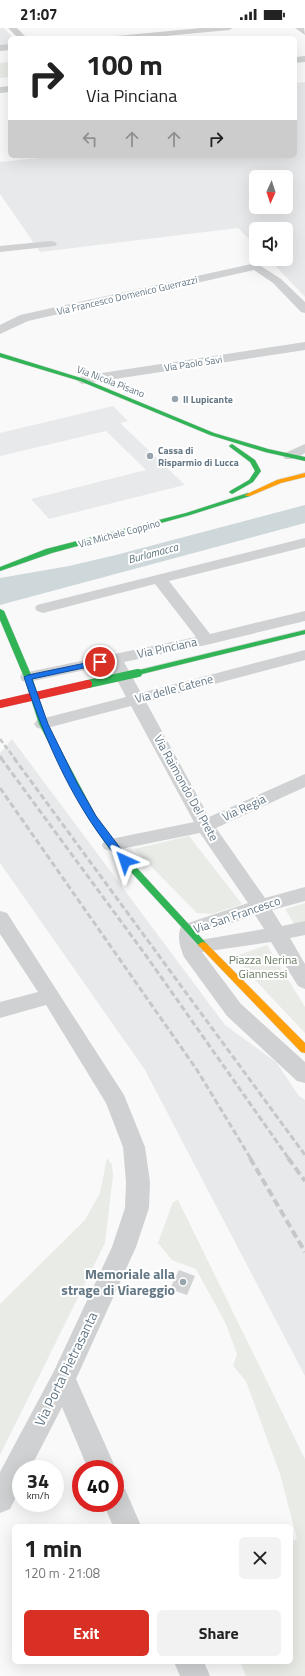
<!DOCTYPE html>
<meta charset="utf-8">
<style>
:root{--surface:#fff;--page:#f2f2f2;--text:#222;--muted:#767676;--accent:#d93025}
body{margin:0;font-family:"Titillium Web",sans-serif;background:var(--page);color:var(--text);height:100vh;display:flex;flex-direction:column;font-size:15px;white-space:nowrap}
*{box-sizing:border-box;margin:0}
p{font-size:13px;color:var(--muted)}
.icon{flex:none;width:22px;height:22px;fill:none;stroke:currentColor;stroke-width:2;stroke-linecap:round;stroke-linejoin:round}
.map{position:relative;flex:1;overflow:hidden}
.sheet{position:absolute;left:12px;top:1496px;width:281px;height:140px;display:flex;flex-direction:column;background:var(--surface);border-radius:6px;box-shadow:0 4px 16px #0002}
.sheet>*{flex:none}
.banner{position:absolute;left:8px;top:8px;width:289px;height:122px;border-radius:6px;box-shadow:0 4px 16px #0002;background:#fff;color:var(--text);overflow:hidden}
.needle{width:26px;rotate:183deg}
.tools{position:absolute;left:249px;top:142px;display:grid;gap:8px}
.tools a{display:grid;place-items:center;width:44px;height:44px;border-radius:6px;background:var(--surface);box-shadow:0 4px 16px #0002;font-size:20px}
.speed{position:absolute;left:12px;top:1432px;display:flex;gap:8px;font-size:20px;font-weight:700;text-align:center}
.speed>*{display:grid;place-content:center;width:52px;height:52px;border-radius:50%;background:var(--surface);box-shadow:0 4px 16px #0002;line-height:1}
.speed small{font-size:10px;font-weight:400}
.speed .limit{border:6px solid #d22;background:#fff;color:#111}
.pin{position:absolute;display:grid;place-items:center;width:34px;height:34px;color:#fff;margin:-17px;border:2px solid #fff;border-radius:50%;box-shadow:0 1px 4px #0007}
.me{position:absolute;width:44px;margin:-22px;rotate:318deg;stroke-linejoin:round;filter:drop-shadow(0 0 3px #0008)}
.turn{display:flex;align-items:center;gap:14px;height:84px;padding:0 12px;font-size:18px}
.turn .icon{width:52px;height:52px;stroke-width:2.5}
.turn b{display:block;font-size:28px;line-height:34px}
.lanes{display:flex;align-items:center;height:38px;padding:0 12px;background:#0003;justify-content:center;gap:20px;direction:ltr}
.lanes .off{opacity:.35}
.round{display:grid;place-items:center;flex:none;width:42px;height:42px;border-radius:6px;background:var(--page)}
.head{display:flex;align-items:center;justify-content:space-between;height:68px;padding:0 12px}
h1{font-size:24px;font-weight:700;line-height:30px}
.button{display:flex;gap:8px;margin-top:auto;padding:8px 12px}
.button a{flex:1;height:46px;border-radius:6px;background:var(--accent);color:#fff;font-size:16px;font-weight:700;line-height:46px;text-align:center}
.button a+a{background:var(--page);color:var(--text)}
.status{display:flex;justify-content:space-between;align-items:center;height:28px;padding:0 20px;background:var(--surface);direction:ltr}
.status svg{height:11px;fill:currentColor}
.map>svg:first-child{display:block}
.built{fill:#e8e9ea;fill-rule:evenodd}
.green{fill:#e8ebe6}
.water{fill:#ced7da}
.building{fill:#d1d3d4}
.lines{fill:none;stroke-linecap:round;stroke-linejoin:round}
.fast-casing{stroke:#d5d6d7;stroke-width:1}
.slow-casing{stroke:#d5d6d7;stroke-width:1}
.street{fill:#cfd1d2;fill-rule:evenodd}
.fast{fill:#30b455;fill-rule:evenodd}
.slow{fill:#ff9f0a;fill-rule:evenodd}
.rail-far2{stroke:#c5c7c8;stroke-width:2.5;stroke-dasharray:5 2.5;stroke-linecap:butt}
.rail-far1{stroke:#c5c7c8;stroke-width:3;stroke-dasharray:6 3;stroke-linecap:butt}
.rail{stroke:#c5c7c8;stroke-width:4;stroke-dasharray:8 4;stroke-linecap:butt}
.fast-bridge-casing{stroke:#d5d6d7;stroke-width:8;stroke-linecap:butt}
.jam-bridge-casing{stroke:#d5d6d7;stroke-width:8;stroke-linecap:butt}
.fast-bridge{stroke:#30b455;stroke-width:8}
.jam-bridge{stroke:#e5322d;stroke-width:8}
.route{fill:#1a73e8;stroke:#114b97}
.poi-dot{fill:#98a4ae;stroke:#fff;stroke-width:1.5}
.labels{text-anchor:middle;stroke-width:4;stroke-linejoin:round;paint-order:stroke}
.far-street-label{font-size:10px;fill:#637785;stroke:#fff}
.far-poi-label{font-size:10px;font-weight:bold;fill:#637785;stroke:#fff;text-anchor:start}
.far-water-label{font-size:11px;font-style:italic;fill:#5e777e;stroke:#fff}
.street-label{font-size:12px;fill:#637785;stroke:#fff}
.park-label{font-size:12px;fill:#687b63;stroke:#fff}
.near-poi-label{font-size:14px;font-weight:bold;fill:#637785;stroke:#fff;text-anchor:end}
.near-street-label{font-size:14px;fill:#637785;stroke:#fff}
</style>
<div class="status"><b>21:07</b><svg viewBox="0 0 49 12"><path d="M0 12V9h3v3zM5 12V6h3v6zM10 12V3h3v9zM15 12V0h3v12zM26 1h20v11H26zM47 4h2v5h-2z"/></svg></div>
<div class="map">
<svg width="305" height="1648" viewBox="0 0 305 1648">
<rect width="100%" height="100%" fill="#f9f9f9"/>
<path class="built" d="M0 0H4L13 10H10V18L0 19Z
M305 54V269L269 231H286V201H256V218L238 200 40 224 0 166V134L59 128H295V55ZM256 149H286V179H256Z
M113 378 128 393 120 395 185 457 49 491 31 471 146 442 106 403 0 428V405Z
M12 711 225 997 276 1034 299 1068 305 1072V1348L145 1042 0 835V725Z"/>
<path class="green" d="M10 34V49L0 50V35Z
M189 808 242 876 212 886 197 885 134 821Z
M305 875V893L294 896 285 881Z
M267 917 305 979V1005L255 952 236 928Z
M107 1130 112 1137 113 1147 105 1215 0 1427V1276L85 1192 100 1165Z
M178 1172 305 1431V1648H246L240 1634H291V1514L297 1511 280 1446 246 1353 233 1338 237 1326 226 1296 196 1241 172 1232 158 1215 173 1174Z"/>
<path class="water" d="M305 477V495L0 577V550L69 538 116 527Z"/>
<path class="building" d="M179 1242 195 1248 187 1267 170 1261Z"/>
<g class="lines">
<defs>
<path id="fast" d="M0 325 84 351 214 405 268 421 305 429V433L265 424 210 407 80 353 0 329Z
M232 416 255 432 261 443 253 454 232 466 229 464 230 463 249 452 255 443 250 434 230 419 229 418Z
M248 465 250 466V468L190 487 52 525 0 543V539L46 521 186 485Z
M0 581 4 583 32 649 47 696 96 788 114 815 206 915 208 917 206 919H200L108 819 88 789 39 696 24 649 0 592Z
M305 602V606L138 647 134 645 135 643Z"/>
<path id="slow" d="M305 445V449L281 455 250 468H246L245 467 277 452Z
M203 914 206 915 305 1015V1025L301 1024 200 919 198 917 200 915Z"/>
</defs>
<use href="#fast" class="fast-casing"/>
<use href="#slow" class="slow-casing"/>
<path class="street" d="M8 0H17L27 10H18Z
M201 0H233L229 2 144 10H112L116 8Z
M295 0H304L305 7Z
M10 16V22L0 23V17Z
M305 28V34L295 35V29Z
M10 58V64L0 65V59Z
M51 213 55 214 57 216 55 218 0 224V218Z
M256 235 281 251 305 274V285L301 284 273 255 254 242 28 293 0 306V297L20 287Z
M305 314V322L82 356 76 352 82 348Z
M305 416V425L295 431H285L283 428 285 425Z
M305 510V519L169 553 210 606 305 583V593L206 617 124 634 141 665 305 622V632L146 674 209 789 305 746V759L216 800 265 870 305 859V873L272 882 282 898 305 893V907L290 910 305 936V961L298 958 271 914 202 924 241 976 305 1034V1055L297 1053 227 988 184 929C180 919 176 907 182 897L248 875 200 805 111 823 104 821 102 817 104 813 111 811 194 794 131 678 43 701 37 700 34 696 37 692 126 669 109 637 28 654 22 653 20 649 22 645 28 644 196 609 155 556 43 585 37 583 35 580 37 577ZM255 887 264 901 200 912 199 906Z
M0 883 7 885 124 1067 145 1119 150 1154 149 1180 136 1219 76 1351 116 1441 115 1442 88 1441 62 1379 30 1441H21V1459L10 1481 0 1485V1444L54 1343 112 1219 125 1180 126 1154 123 1119 106 1075 46 977 0 990V974L38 964 0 906Z
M115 1457 125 1461 141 1498H113L103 1475H115Z
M174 1634H204L210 1648H180Z"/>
<use href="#fast" class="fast"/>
<use href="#slow" class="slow"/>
<path class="rail-far2" d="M0 711 15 731
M0 728 2 731"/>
<path class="rail-far1" d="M1 730 147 929 289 1131
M14 730 305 1127
M0 760 197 1042 251 1131"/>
<path class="rail" d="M250 1130 305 1224
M288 1130 305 1153"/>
<defs>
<path id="fast-bridge" d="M88 656 138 645"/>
<path id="jam-bridge" d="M0 676 88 656"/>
</defs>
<use href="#fast-bridge" class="fast-bridge-casing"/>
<use href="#jam-bridge" class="jam-bridge-casing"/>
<use href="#fast-bridge" class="fast-bridge"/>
<use href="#jam-bridge" class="jam-bridge"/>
</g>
<path class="route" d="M100 632 102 633V636L32 651 48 696 77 755 96 788 130 833 125 836 122 835C76 783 46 715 24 649L28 647Z"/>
<g class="poi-dot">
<circle cx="175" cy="371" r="4"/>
<circle cx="150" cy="428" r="4"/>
<circle cx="183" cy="1254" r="4"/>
</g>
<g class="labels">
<g class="far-street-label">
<text transform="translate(127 267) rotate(-13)" y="4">Via Francesco Domenico Guerrazzi</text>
<text transform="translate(193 335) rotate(-9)" y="4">Via Paolo Savi</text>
<text transform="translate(111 353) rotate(21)" y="4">Via Nicola Pisano</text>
<text transform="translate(119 505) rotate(-15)" y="4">Via Michele Coppino</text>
</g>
<g class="far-poi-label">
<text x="183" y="375">Il Lupicante</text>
<text x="158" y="426">Cassa di<tspan x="158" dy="12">Risparmio di Lucca</tspan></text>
</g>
<g class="far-water-label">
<text transform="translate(153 525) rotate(-15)" y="4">Burlamacca</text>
</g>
<g class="street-label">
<text transform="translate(167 620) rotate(-12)" y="4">Via Pinciana</text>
<text transform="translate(174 661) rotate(-15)" y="4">Via delle Catene</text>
<text transform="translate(186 760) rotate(61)" y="4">Via Raimondo Del Prete</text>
<text transform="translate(244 780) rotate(-25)" y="4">Via Regia</text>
<text transform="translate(237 887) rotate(-19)" y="4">Via San Francesco</text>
</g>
<g class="park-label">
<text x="263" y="936">Piazza Nerina<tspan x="263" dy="14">Giannessi</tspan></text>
</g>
<g class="near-poi-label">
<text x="175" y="1251">Memoriale alla<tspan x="175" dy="16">strage di Viareggio</tspan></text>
</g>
<g class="near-street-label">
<text transform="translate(66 1341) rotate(-64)" y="5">Via Porta Pietrasanta</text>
</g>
</g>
</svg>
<div class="tools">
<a><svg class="needle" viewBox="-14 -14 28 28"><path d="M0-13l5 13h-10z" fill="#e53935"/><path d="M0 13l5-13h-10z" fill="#767676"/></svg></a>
<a><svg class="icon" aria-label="sound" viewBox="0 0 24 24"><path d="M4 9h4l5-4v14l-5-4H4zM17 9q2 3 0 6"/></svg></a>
</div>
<div class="speed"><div>34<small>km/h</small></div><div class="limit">40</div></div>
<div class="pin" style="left:100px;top:634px;background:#d93025"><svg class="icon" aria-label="arrive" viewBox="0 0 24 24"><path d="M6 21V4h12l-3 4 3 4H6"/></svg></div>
<svg class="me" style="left:125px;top:833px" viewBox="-20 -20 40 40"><path d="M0-17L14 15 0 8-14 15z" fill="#1a73e8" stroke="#fff" stroke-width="4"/></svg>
<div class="banner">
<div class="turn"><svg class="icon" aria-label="right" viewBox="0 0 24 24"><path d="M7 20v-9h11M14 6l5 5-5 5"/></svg><div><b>100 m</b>Via Pinciana</div></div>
<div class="lanes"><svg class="icon off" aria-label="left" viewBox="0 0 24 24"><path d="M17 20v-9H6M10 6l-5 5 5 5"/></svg><svg class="icon off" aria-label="ahead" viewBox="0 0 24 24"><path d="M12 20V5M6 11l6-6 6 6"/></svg><svg class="icon off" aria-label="ahead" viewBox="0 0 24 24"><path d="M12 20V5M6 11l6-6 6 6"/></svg><svg class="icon" aria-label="right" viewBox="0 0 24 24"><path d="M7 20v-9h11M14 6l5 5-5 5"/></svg></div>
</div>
<section class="sheet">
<div class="head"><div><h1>1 min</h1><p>120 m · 21:08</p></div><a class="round"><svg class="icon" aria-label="close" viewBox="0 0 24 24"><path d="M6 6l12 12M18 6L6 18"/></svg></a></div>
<div class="button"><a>Exit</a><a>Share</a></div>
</section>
</div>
